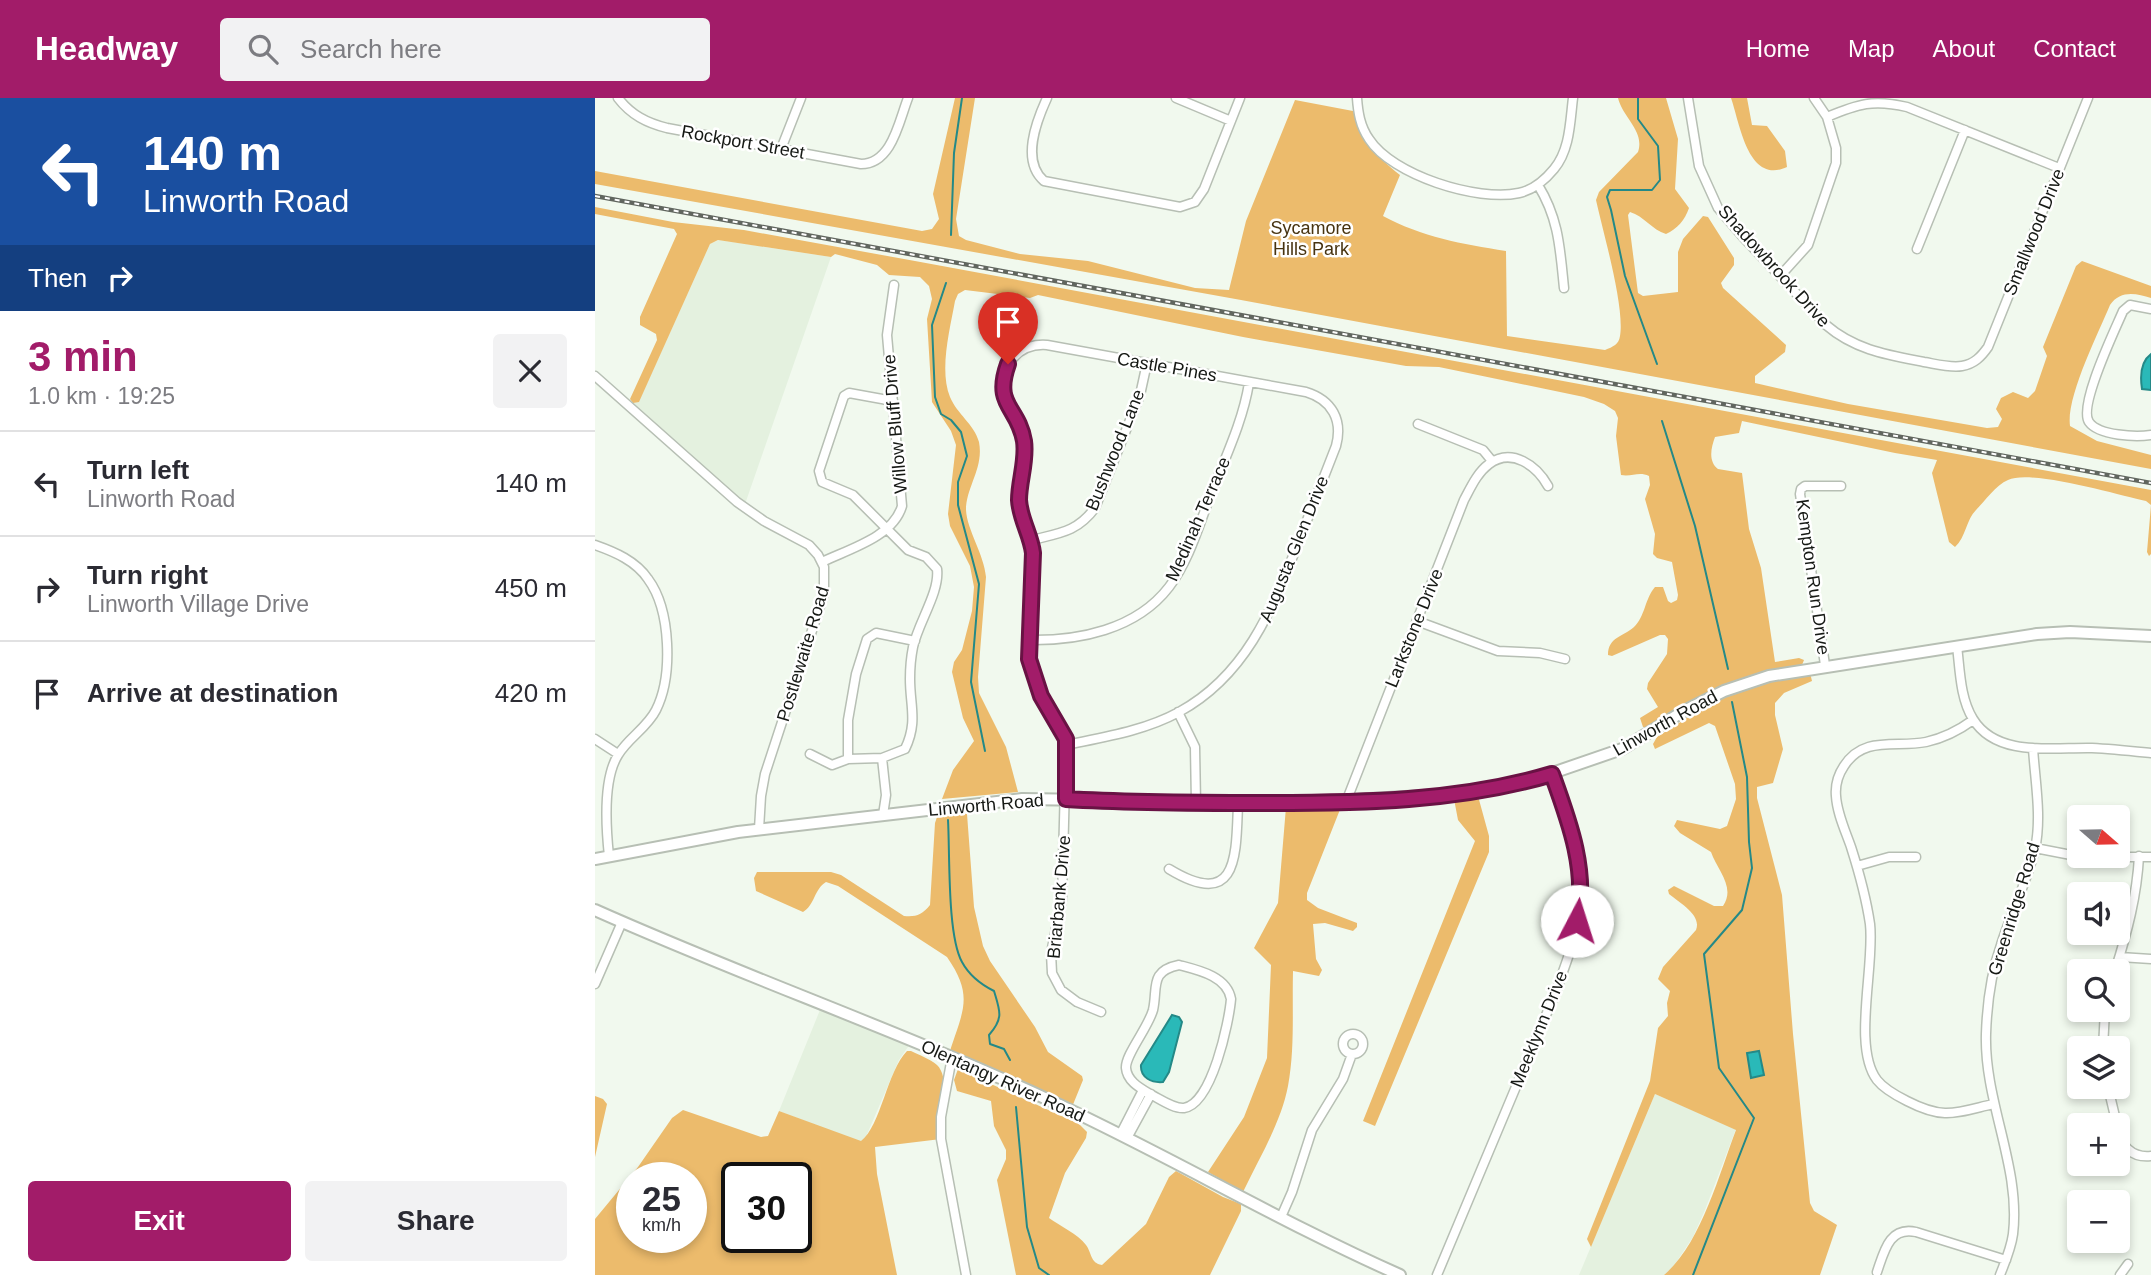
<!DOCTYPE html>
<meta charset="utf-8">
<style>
:root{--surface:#fff;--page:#f2f2f3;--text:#2b2b33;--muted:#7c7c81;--line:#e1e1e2;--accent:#a21c69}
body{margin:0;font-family:Helvetica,sans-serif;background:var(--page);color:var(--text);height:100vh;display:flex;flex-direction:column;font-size:26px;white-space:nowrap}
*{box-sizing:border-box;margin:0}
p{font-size:23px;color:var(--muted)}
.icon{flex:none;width:38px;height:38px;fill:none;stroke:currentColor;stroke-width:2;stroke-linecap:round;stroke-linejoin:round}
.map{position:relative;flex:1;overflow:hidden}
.details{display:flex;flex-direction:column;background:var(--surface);width:595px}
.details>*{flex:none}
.banner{background:#1a4fa0;color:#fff;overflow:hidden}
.needle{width:46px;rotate:110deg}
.controls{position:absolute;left:1472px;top:707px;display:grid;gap:14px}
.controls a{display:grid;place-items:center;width:63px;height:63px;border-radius:7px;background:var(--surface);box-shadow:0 4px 10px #0003;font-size:35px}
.speed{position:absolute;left:21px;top:1064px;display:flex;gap:14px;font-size:35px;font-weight:700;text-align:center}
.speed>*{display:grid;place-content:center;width:91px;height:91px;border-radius:50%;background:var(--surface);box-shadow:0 4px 10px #0003;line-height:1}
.speed small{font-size:18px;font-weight:400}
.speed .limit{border:4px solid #111;border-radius:10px;background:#fff;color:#111}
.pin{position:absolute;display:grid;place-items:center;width:60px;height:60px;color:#fff;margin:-72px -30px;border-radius:50% 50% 50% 0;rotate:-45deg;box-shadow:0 0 7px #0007}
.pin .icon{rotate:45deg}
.me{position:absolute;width:77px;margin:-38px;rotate:5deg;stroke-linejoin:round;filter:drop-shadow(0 0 5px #0008)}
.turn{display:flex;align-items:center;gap:24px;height:147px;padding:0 28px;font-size:32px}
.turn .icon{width:91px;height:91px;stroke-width:2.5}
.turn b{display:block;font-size:49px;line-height:60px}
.then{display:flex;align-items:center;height:66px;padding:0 28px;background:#0003;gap:14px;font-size:26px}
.round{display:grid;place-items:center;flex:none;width:74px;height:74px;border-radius:7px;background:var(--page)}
.head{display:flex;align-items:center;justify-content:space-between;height:119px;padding:0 28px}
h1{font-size:42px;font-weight:600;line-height:52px;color:var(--accent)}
.button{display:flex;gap:14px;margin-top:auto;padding:14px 28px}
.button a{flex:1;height:80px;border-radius:7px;background:var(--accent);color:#fff;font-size:28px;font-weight:600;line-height:80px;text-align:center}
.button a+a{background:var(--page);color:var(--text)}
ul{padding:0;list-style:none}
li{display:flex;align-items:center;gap:21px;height:105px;padding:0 28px;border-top:2px solid var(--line)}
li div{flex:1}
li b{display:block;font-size:26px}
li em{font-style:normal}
header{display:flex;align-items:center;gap:42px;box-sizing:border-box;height:98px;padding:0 35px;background:var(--accent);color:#fff}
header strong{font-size:33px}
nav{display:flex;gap:38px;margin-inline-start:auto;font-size:24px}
.search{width:490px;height:63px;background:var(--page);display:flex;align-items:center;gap:18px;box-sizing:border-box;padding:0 24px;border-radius:7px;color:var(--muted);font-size:26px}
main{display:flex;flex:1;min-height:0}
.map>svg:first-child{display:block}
.built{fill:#e4f1df}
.green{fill:#ecbb6c;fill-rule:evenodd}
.water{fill:#2ab9b8;stroke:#248987;stroke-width:2}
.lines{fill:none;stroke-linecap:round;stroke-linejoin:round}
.stream{stroke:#248987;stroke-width:2}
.minor-casing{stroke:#b7bfb4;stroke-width:11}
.secondary-casing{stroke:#b7bfb4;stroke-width:14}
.minor{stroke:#fff;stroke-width:8}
.secondary{stroke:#fff;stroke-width:10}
.rail-casing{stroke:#61665f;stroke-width:4.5}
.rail{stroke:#fff;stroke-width:2;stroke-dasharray:5;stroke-linecap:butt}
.route-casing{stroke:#691244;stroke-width:18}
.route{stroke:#a21c69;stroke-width:12}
.labels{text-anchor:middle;stroke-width:5;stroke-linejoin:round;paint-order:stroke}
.street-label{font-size:18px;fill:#161915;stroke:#fff}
.park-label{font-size:18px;fill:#473310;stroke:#fff}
</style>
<header>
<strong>Headway</strong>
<div class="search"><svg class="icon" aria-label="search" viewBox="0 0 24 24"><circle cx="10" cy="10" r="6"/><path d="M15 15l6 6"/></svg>Search here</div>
<nav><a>Home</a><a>Map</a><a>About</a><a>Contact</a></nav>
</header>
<main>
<section class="details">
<div class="banner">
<div class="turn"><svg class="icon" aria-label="left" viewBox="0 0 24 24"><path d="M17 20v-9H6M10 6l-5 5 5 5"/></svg><div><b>140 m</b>Linworth Road</div></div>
<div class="then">Then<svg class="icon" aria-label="right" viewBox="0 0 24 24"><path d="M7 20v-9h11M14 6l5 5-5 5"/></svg></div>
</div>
<div class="head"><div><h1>3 min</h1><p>1.0 km · 19:25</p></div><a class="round"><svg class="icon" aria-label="close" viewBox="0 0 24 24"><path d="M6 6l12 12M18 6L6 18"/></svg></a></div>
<ul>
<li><svg class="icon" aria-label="left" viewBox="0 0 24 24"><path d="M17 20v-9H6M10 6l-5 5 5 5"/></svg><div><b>Turn left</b><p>Linworth Road</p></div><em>140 m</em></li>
<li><svg class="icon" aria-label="right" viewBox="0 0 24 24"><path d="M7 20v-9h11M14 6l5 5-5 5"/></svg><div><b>Turn right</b><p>Linworth Village Drive</p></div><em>450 m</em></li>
<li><svg class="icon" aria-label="arrive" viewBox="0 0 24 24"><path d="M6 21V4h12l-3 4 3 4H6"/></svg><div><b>Arrive at destination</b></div><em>420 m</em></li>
</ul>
<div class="button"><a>Exit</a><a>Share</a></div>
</section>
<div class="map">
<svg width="1556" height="1177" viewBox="0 0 1556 1177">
<rect width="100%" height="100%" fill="#f1f9ee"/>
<path class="built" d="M124 142 236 159 149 409 34 309 38 305 44 303 115 146Z
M227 907 317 943 304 962 270 1041 264 1044 184 1013Z
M1060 996 1141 1031 1110 1112 1098 1139 1078 1169 1069 1177H984Z"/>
<path class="green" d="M360 0H380L361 121 364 138 371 142 425 156 493 163 600 190 634 192 651 123 700 2 758 13C769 44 779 56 805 77L788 118C827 139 867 146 911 153L912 238 1010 252C1018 249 1024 246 1025 238 1030 209 1008 134 1001 102L1004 94 1043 54C1050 33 1028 20 1023 0H1071L1083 41 1080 91 1094 110C1090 122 1082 131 1071 136 1057 132 1049 118 1035 114L1033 117 1043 195 1048 198 1083 194V154L1088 141 1108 118 1113 119 1139 160V167L1126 185 1128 190 1191 247 1190 254 1160 278V285L1253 306 1392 330 1403 329 1407 321 1401 311 1406 300 1418 294 1433 300 1440 293 1452 258 1448 249 1481 168 1487 163 1556 188V200C1541 195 1525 192 1515 207 1503 236 1471 299 1475 328L1502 343 1556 357V371L646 202 0 86V73L327 133 337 131 344 121 338 96Z
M1136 0H1152L1157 27 1172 28 1190 53 1192 69C1153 87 1145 26 1136 0Z
M0 109 78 124 149 132 320 163 1556 392V456L1554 458 1552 454 1556 407 1551 403C1523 397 1436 371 1413 382 1401 387 1390 403 1381 412 1371 422 1371 439 1360 449L1354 444 1337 375 1342 362 1300 355 1147 323 1144 335 1120 339C1116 350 1113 363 1123 371L1147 375 1154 431 1166 470 1180 564 1204 560 1209 562 1207 567C1144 581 1109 594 1055 629H1048L1045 620 1063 609 1052 591 1053 585 1072 556 1073 541 1070 537H1065L1017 558 1013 557C1013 539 1028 539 1039 529 1050 519 1050 500 1060 489H1068L1073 503 1076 505 1082 502 1083 497 1077 464 1062 460 1058 456 1060 436 1050 401 1055 387 1054 378C1044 373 1037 379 1026 377L1021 338 1023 320 1020 313 1009 306 989 299 844 269 811 268 648 239 443 197 435 200 370 192 363 196 360 203C355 231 344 272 355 299 362 316 379 326 384 344 389 370 371 389 371 412 372 432 389 456 391 479L383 579 384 595 411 649 423 694 347 701 358 672 379 643 368 620 357 574 359 564 367 552 377 513 379 489 375 468 355 428 353 416 361 347 356 333 337 304 332 221 337 201 334 188 325 179 294 177 282 167 240 156 236 159 123 142 115 146 44 304 38 305 35 301 62 242 61 236 45 227V219L82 136 79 131 0 116Z
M1215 575 1217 583 1189 595 1180 605V617L1188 651 1178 685 1162 689V700L1187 797 1198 936 1215 1105 1219 1113 1242 1127 1225 1177H1069C1106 1146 1124 1076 1141 1032L1060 996 996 1149 992 1141 1055 983 1063 930 1073 918 1072 905 1075 893 1063 881 1068 869 1101 832C1107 817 1085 805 1074 796L1073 792 1079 788 1119 808H1128C1141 789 1122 772 1116 754L1085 735 1079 728 1082 722 1125 731 1132 728 1141 701 1140 686 1120 628 1114 625 1062 650 1060 651 1058 646 1062 639 1117 604 1177 582Z
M883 698 894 738V754L780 1028 768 1023 880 743 863 722 859 701Z
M691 709H746L712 795V802L723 810 762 825V829L758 833 730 825 718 826 721 861 727 872 724 878 698 873C697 911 700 951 693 988 686 1025 664 1060 648 1094L613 1074 649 1019 672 960 676 867 659 850 683 805Z
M364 714 372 716 379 809 388 848 395 863 440 929 453 954 487 978 488 982 477 1009 355 953C368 912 379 898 352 859L243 788 231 784C219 791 220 807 208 814L161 793 159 780 162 774H236L246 777 309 818C321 819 327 817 335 807L340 725 343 716Z
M312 953H316C324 957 335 961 342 967 356 980 347 1023 346 1041L280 1049 282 1076 302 1177H0V1121L43 1069 77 1020 88 1012 166 1039 173 1038 184 1013 266 1043C286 1028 292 973 312 953ZM37 1080H96V1139H37ZM142 1080H201V1139H142Z
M363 971 484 1026 492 1034 491 1040 470 1075 454 1120C465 1128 483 1136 491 1147 497 1155 495 1165 507 1167L551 1126 574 1079 581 1073 628 1099 646 1106V1113L615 1177H421L402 1082 411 1061V1052L399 1028 396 1003 362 993 359 982Z
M0 998 8 1001 12 1006 0 1059Z"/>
<path class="water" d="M1556 256V292L1547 291C1545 278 1545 264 1556 256Z
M577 917 584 919 587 924 574 974 568 984C557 985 545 980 546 967Z
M1164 953 1169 977 1156 980 1152 955Z"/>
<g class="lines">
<path class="stream" d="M1043 0V21L1063 48 1065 82 1057 92H1015L1012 99 1016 112 1030 178 1062 266
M356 137 359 55 367 0
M351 185 337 227 340 299 346 316 356 322 366 334 372 358 363 384V407L384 486 376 584 390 653
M1067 323 1100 428 1133 571
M353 722C355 755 352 837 367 864 374 877 387 887 399 893 405 913 409 920 394 937L395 946 409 951 415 962
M421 1009 432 1129 444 1170 454 1177
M1098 1177 1159 1020 1124 970 1109 856 1147 812 1157 770 1154 744 1152 679 1137 604"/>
<defs>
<path id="minor" d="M23 0C36 17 52 25 72 30L266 66C297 66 304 23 313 0
M452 0C441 24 426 63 449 83L585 109 600 104 609 91 645 0
M581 0 636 23
M762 0C763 14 765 28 774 41 797 77 882 104 924 95 938 92 950 82 959 71 975 52 975 24 978 0
M1093 0 1104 68 1123 110 1148 139 1231 227C1260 252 1293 257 1329 264 1341 266 1355 270 1367 268 1379 266 1386 259 1393 249L1493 0
M1232 19C1263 6 1278 1 1312 9L1464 70
M186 51 206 0
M943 87C964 121 965 151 969 190
M1322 151 1370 32
M1185 178 1213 147 1241 65V50L1232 19 1219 0
M1556 211 1535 207 1528 213C1520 232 1483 308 1494 324 1504 338 1541 339 1556 337
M0 278 142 404 169 423 214 447 223 457 229 469V496L170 676 166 698 164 731
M823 326 888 352 897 363
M437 442C465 435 482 434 500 410L545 297 552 265
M0 447C20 454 41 463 53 481 76 512 78 578 61 612 52 630 33 640 23 657 8 681 11 730 14 758
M227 464C254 451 298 439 307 408L292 237 299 187
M822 523 903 553 945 555 970 561
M433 542C483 543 541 532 574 489 594 463 604 427 616 396 630 360 648 323 654 285
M1362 548C1365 572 1365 600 1378 621 1402 660 1459 649 1497 650 1517 651 1536 653 1556 655
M1230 567 1205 396 1206 391 1210 388H1246
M583 614 600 649 601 705
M1378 622C1363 633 1349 640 1331 644 1301 650 1269 637 1249 668 1243 677 1240 687 1241 698 1242 715 1250 732 1256 749 1264 774 1271 799 1275 826 1280 868 1257 949 1282 982 1289 991 1302 998 1312 1003 1349 1022 1360 1015 1398 1006
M0 641 23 656
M471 647C509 639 549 633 584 614 650 578 676 514 702 448 715 414 728 381 741 348 748 322 737 302 711 294L452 247C439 246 427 250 418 260 389 290 424 315 429 344 432 364 423 384 424 403 426 421 436 437 438 455L434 561 446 598 468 636 471 647 467 801 456 855 457 875 466 892 482 904 506 914
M215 656 237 667 253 661 287 660 310 651C323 624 315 608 315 581 315 571 316 559 318 549 323 525 345 494 342 471L331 459 313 452 258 397 227 384 224 373 249 298 254 295 298 303
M287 660 291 697 288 717
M253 661V622L261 576 272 541 281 535 320 543
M751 704 869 402C876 389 882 375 894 366 917 349 942 368 953 388
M1440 750 1507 763 1533 759H1556
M1262 768 1294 759H1321
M574 771C643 813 641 758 643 706
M1525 859 1556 861
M584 867C603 872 632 878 636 901 634 924 617 1006 589 1010 579 1011 565 1001 555 996 545 990 532 983 531 970 530 957 553 930 558 912 563 890 554 873 584 867Z
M1520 873C1532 835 1542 798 1544 758
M0 886 27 824
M748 946a10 10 0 1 1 20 0a10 10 0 1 1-20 0Z
M1508 950 1510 912
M357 959 346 1019V1041L371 1177
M1513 989 1522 1027
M1522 1032C1527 1049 1537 1060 1556 1058
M525 1037 548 992
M532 1040 556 996
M686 1119 697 1094 717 1032 748 981 757 956
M1282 1174C1289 1154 1294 1128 1321 1134L1411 1162
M842 1177 962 891C971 864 983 836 985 808 988 762 972 719 957 676
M1405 1177C1410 1164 1416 1151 1418 1136 1426 1069 1389 1004 1391 936 1392 906 1396 875 1406 847 1416 815 1432 784 1440 751 1447 719 1440 683 1438 650
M1525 1177 1533 1166"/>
<path id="secondary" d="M0 761 143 734 427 701 705 705 880 695 940 681 1027 651 1089 613 1129 593 1174 578 1442 536 1475 534 1556 538
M0 812C150 879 305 933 454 1002 573 1057 685 1124 805 1177"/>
</defs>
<use href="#minor" class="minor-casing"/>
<use href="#secondary" class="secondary-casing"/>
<use href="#minor" class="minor"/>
<use href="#secondary" class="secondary"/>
<defs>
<path id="rail" d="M0 98 1556 385"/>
</defs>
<use href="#rail" class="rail-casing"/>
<use href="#rail" class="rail"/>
</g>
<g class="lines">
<defs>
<path id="route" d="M413 266C398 308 423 308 429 343 432 362 424 383 424 402 425 421 436 437 438 455L434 561 446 598 471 641V701C536 705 602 705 668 705 765 705 863 704 957 676 974 723 993 773 982 823"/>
</defs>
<use href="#route" class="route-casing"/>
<use href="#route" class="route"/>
</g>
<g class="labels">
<g class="street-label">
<text transform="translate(148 44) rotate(10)" y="6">Rockport Street</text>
<text transform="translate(1439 134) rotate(-68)" y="6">Smallwood Drive</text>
<text transform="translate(1179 168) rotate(48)" y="6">Shadowbrook Drive</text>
<text transform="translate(572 269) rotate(10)" y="6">Castle Pines</text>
<text transform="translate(300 326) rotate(-95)" y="6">Willow Bluff Drive</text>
<text transform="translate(520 352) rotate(-68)" y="6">Bushwood Lane</text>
<text transform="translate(603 421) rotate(-66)" y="6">Medinah Terrace</text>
<text transform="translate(699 451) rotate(-68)" y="6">Augusta Glen Drive</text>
<text transform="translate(1218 479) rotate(82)" y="6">Kempton Run Drive</text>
<text transform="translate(819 530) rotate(-68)" y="6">Larkstone Drive</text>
<text transform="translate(208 556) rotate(-73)" y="6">Postlewaite Road</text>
<text transform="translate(1070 625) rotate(-29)" y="6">Linworth Road</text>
<text transform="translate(391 707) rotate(-5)" y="6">Linworth Road</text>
<text transform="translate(464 799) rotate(-85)" y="6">Briarbank Drive</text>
<text transform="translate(1419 811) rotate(-73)" y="6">Greenridge Road</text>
<text transform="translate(944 931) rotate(-68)" y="6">Meeklynn Drive</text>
<text transform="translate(408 983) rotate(24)" y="6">Olentangy River Road</text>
</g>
<g class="park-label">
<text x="716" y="136">Sycamore<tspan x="716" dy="21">Hills Park</tspan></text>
</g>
</g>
</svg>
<div class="controls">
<a><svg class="needle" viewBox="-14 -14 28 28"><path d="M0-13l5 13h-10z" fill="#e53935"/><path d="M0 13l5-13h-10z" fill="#7c7c81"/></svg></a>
<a><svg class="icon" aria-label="sound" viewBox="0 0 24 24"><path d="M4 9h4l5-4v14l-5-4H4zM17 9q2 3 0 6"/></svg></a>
<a><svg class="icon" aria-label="search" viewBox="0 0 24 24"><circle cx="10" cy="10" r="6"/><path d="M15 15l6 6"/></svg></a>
<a><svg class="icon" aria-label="layers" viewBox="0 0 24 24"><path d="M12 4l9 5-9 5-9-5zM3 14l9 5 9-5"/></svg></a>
<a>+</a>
<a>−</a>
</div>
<div class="speed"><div>25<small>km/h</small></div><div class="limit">30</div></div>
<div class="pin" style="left:413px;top:266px;background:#d93025"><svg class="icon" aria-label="arrive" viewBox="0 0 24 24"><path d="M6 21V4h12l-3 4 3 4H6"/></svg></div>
<svg class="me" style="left:982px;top:823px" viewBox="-20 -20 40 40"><circle r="19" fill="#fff"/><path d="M0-13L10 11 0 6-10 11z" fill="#a21c69"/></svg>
</div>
</main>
